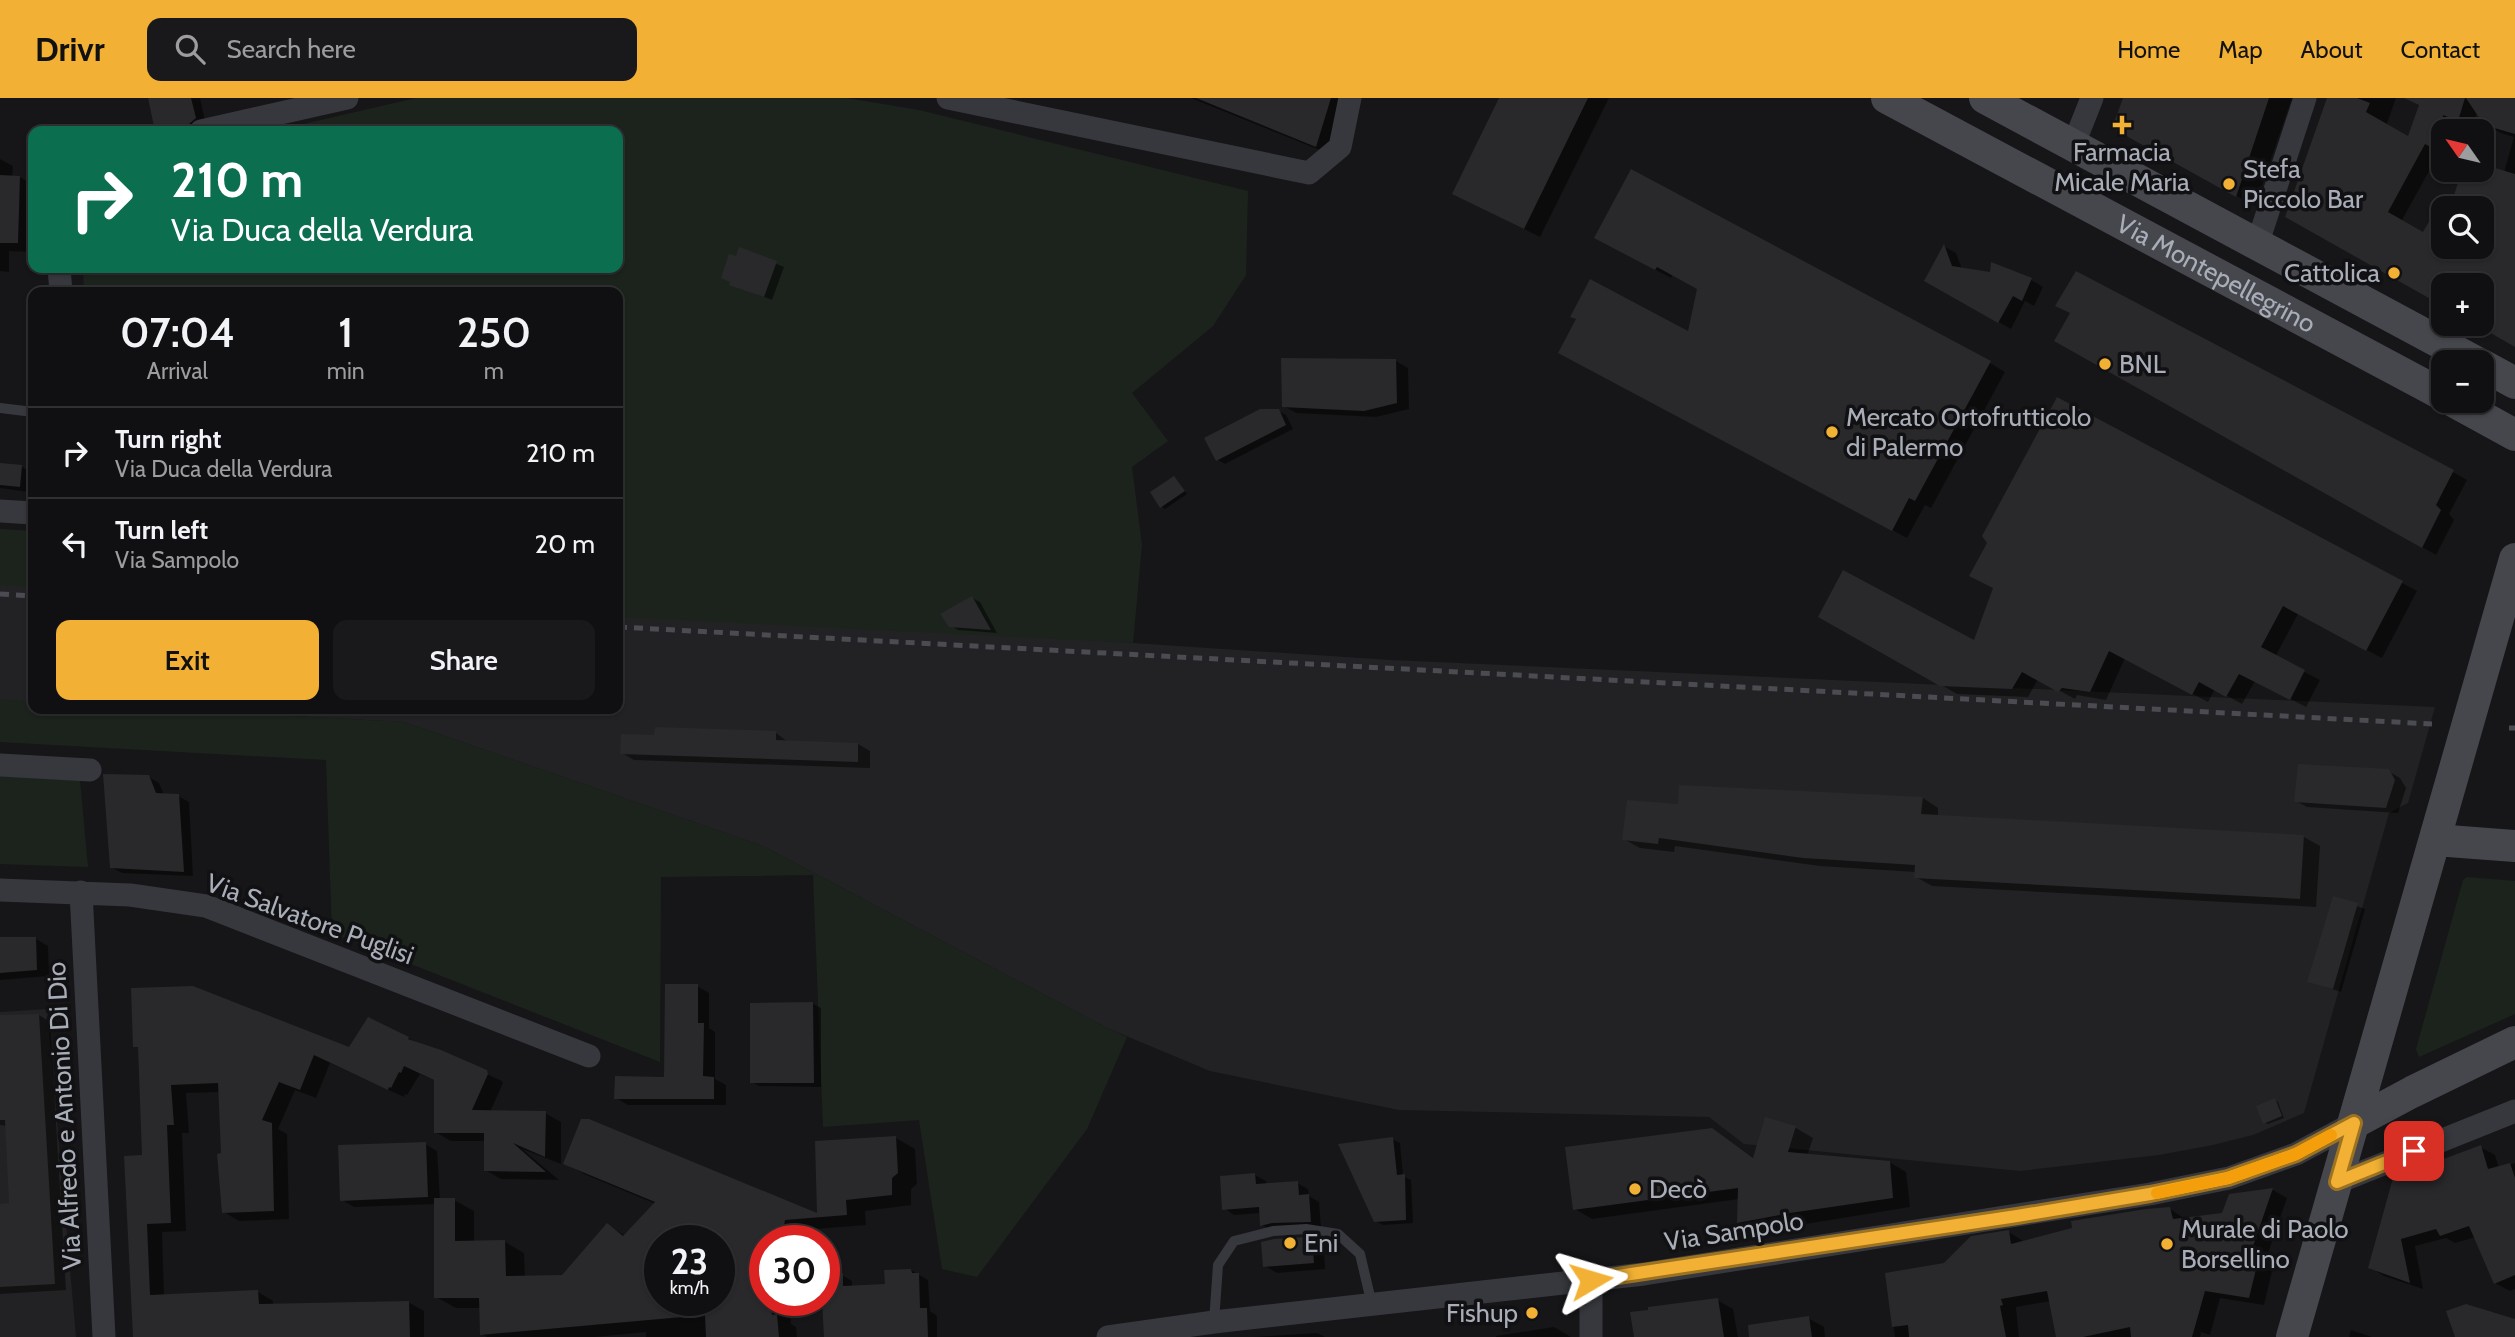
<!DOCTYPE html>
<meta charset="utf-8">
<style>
:root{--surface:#101012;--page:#19191b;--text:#f1f3f6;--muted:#9c9d9f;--line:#303032;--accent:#f2b134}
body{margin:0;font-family:Cabin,sans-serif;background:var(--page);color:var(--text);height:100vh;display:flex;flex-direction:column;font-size:26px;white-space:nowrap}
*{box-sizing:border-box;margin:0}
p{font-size:23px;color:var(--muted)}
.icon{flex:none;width:38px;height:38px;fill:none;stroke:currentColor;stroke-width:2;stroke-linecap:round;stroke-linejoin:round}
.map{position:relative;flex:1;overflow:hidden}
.drawer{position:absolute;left:28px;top:189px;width:595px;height:427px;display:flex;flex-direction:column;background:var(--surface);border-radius:14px;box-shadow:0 2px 5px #0004,0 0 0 2px var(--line)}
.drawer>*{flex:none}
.top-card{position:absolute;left:28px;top:28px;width:595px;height:147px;border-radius:14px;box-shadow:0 2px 5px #0004,0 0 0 2px var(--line);background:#0b6e4f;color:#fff;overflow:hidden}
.needle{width:46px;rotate:304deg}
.controls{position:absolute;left:2431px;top:21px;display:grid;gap:14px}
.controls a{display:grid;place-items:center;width:63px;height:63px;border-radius:14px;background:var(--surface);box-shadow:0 2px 5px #0004,0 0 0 2px var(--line);font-size:35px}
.speed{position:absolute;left:644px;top:1127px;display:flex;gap:14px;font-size:35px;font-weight:700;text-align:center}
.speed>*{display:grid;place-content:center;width:91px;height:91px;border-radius:50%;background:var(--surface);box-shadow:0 2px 5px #0004,0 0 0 2px var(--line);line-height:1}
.speed small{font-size:18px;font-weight:400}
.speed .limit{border:10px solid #d22;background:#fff;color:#111}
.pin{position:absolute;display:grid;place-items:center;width:60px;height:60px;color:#fff;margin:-30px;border-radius:14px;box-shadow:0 4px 10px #0006}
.me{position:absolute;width:77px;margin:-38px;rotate:83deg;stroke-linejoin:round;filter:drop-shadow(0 0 5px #0008)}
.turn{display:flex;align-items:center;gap:24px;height:147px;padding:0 28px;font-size:32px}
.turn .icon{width:91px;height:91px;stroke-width:2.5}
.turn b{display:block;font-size:49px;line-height:60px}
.eta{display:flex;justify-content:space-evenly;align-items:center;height:119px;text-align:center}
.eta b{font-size:42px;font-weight:600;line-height:49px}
.cta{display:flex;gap:14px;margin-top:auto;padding:14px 28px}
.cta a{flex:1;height:80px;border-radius:14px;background:var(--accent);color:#111;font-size:28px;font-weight:600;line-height:80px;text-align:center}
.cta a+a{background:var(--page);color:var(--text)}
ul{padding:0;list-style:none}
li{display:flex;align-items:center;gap:21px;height:91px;padding:0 28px;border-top:2px solid var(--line)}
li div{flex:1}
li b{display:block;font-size:26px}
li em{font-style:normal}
header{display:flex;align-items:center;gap:42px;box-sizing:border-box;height:98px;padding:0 35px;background:var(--accent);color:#111}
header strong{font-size:33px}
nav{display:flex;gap:38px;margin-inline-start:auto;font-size:24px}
.search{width:490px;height:63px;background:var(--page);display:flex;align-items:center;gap:18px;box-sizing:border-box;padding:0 24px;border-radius:14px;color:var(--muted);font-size:26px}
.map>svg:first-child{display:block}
.built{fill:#222225}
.green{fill:#1c231d}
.shadow{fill:#0007;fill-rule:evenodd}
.building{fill:#29292c;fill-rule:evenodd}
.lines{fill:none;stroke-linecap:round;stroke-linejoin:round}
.lane{stroke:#37383d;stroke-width:10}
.street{stroke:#37383d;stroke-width:23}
.secondary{stroke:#45474d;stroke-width:32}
.rail{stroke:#4a4c52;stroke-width:5;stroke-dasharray:9 7;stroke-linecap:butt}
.route-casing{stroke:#9d7322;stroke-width:18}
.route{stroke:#f2b134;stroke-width:12}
.slow{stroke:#f59e0b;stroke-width:12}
.poi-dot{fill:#f2b134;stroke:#111113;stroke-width:2.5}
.labels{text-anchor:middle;stroke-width:7;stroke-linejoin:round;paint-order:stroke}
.poi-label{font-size:26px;fill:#a8adb8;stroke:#111113;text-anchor:start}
.street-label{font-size:26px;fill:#a8adb8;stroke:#111113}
</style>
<header>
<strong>Drivr</strong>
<div class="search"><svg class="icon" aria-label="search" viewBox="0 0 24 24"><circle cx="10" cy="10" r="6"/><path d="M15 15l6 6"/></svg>Search here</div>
<nav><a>Home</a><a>Map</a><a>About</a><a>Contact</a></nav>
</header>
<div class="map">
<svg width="2515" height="1239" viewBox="0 0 2515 1239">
<rect width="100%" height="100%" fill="#161618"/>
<path class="built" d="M0 486 33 488V604L0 602Z
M618 516 920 531 1391 562 2435 609 2408 705 2389 715 2304 1015 2253 1037 2213 1047 2159 1057 2020 1073 1744 1046 1709 1019 1399 1012 1210 973 1107 930 763 748 404 624 159 611H618Z
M47 911 76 1239H0V914Z"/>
<path class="green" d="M416 0H847L919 12 1248 93 1246 177 1213 228 1132 295 1168 343 1132 369 1142 447 1133 545 618 519V194H84L83 170H618V33H273Z
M0 431 33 433V489L0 487Z
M0 601 33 603V611H170L404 624 763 748 1107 930 1127 939 1087 1031 977 1179 942 1171 919 1022 823 1029 813 777 661 779 660 964 332 835 326 662 0 644Z
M0 678 80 682 88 769 0 766Z
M2467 779 2515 783V916L2419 959 2416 951 2463 782Z"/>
<path class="shadow" d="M147 0H200L206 27 196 33H157L150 2Z
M1191 0H1349L1332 57Z
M1500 0H1609L1540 139 1470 104Z
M2125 0H2292L2255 108 2114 30Z
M2329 0H2396L2386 28 2409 41 2423 0H2515V247L2478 226H2482V187H2443V206L2287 118ZM2477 14 2486 26 2501 35 2514 39 2504 74 2482 67V72H2464L2452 110H2482V149H2443V123L2424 136 2401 124 2440 53 2443 54V33H2471Z
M0 61 13 68 12 79H20L33 87V154L9 153V174L0 173Z
M1611 148 1990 265 2005 274 1931 410 1925 407 1907 440 1575 263 1689 235 1699 191 1673 176 1671 180Z
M1945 149 1956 155 1962 171 2031 182 2043 189 2034 208 2025 203 2011 231 1927 183Z
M740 151 784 169 772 202 731 186Z
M2056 242 2453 374 2467 382 2449 416 2454 422 2436 457Z
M1396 263 1408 270 1409 311 1376 319 1296 315 1284 308Z
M2058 301 2417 493 2382 560 2298 516 2275 559 2320 582 2306 609 2255 583 2242 606 2215 591 2208 604 2125 560 2106 602 2077 597 2075 601 2038 581 2028 599 1957 596 1821 518 1975 545Z
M1278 313 1286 317 1293 331 1225 366 1218 362Z
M0 367 22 369 32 375 29 394 0 390Z
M1175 380 1187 396 1165 411 1162 409Z
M972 500 980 504 997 535 958 532 950 527Z
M776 635 788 644 858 646 870 653V670L634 662 622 655Z
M2388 673 2400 680 2406 690 2398 715 2307 709 2296 703Z
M149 679 159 685 164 697 178 698 189 704 193 778 122 775 111 769Z
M1923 700 1938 710V719L2304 739 2320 748 2316 809 1932 788 1916 779V774L1820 768 1675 748 1674 754 1640 750 1624 741Z
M2334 800 2365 811 2341 894 2309 883Z
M0 841H36L48 848 49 878 0 882Z
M697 888 709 895V930L715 934V981L726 987V1007H628L616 1000 666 980Z
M813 906 821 910V989L759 988 752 984Z
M39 917 50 924 66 1192 0 1196V1108L11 1107 7 1028 0 1027V919Z
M408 940 502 983 503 985 490 1014 545 1015 561 1024V1066L522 1051 559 1082 501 1081 485 1072V1043H451L435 1034 436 983 420 976 407 997 405 996 404 999 330 965 316 1000 295 992 278 1031 287 1036 289 1121 239 1123 224 1114 221 994 186 995 189 1035H182L186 1133 162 1134 164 1198 258 1194 273 1203V1207L408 1204 424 1213V1239H134L144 1059 140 951 135 948 349 951Z
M2275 1002 2278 1004 2284 1020 2268 1026 2265 1025Z
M1766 1021 1796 1030 1813 1040 1807 1058 1889 1064 1906 1074 1910 1109 1756 1134 1739 1124V1101L1592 1121 1575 1111 1712 1032 1755 1061Z
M896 1040 915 1051 917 1086 911 1091V1107L865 1113 866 1127 804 1132 802 1143H765V1202H789L791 1226 796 1229 797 1239H646V1234L595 1239H487L482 1236 481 1210H456L436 1199V1106L354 1109 342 1102 425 1046 437 1053 440 1102H454L474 1113V1144H505L524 1155 525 1179H562L607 1127 626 1138 656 1106 584 1076 565 1065 819 1118ZM660 1143H719V1202H660Z
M1392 1041 1400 1045 1403 1078 1411 1082 1413 1125 1383 1127 1375 1123Z
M2480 1049 2495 1057 2499 1070 2515 1065V1191L2510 1193 2495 1185 2476 1139 2455 1145 2446 1140 2415 1148 2423 1191 2384 1178 2370 1169Z
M1255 1077 1266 1083V1087L1297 1085 1308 1091 1309 1098 1319 1104 1321 1129 1272 1133 1262 1127 1261 1115 1234 1117 1224 1110Z
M2273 1092 2287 1100 2265 1164 2273 1169 2264 1207 2220 1200 2210 1237 2201 1234 2200 1239H2058L2051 1203 2016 1209 2019 1239H1895L1886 1176 1944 1167 2009 1134 2023 1143 2170 1111 2185 1121 2224 1116 2230 1097Z
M1311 1142 1324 1149 1325 1171 1277 1175 1265 1168Z
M911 1172 928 1182 930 1213 937 1218V1239H825L824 1202 842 1177 852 1183V1189L887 1188Z
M1717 1202 1733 1211 1738 1239H1635Z
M1808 1220 1824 1229 1825 1239H1776Z
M1554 1229 1571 1239H1496V1238Z
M2351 1232 2372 1239H2349Z
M1317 1235 1325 1239H1254Z"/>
<path class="building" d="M148 0H191L196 20 189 26 155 33Z
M1196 0H1331L1316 49Z
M1499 0H1588L1524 131 1452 96Z
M2123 0H2269L2236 99 2112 30Z
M2327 0H2357L2370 5 2366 14 2408 38 2419 7 2404 0H2465L2458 23 2443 17V56L2425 46 2388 114 2423 134 2443 99V149H2482V110H2450L2462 72H2482V66L2515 76V249L2482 230V187H2443V208L2285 119Z
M2466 0H2515V36L2484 27Z
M1631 71 1991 263 1915 403 1909 400 1892 433 1558 255 1576 221 1570 219 1590 181 1688 233 1697 191 1657 169 1655 172 1594 140Z
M0 77 20 78 18 145H0Z
M1944 146 1952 168 1990 174 1991 164 2032 180 2022 203 2013 198 1998 225 1924 183Z
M739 149 777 163 764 199 729 187 730 184 721 180 729 156 736 158Z
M2076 173 2454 372 2436 407 2441 412 2422 450 2054 243 2070 215 2055 208Z
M1281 260 1396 261 1397 305 1364 313 1282 309Z
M2057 299 2403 483 2366 553 2283 508 2261 549 2305 572 2290 602 2239 576 2226 599 2199 584 2192 597 2109 553 2090 594 2062 590 2058 594 2022 574 2012 591 1940 588 1818 519 1843 472 1974 542 1993 490 1969 478 1987 445 1982 438Z
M1260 311H1279L1286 327 1216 363 1204 340Z
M0 365 22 367 20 389 0 387Z
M1174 378 1185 393 1160 410 1150 394Z
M972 498 991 532 949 529 940 516Z
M655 629 776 633V642L858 645V664L620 656 621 636 654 637Z
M2298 666 2389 671 2395 682 2386 710 2294 704Z
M103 676 149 677 156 695 179 696 184 774 110 770Z
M1679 687 1923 699 1921 716 2304 737 2300 801 1914 780 1915 767 1803 760 1659 740 1658 746 1622 742 1627 702 1678 706Z
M2333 798 2358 805 2333 891 2307 884Z
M0 839H36L37 872 0 875Z
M665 886H698V925H704L703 978 714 979V1001H614L615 978 664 979Z
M193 888 349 949 368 919 409 939 408 941 441 952 487 972 488 976 472 1012 546 1013 545 1059 513 1045 546 1074 484 1073V1035H434V982L404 968 401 975 399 974 391 990 389 989 388 992 314 957 300 992 279 984 262 1022 272 1025 274 1113 222 1115 217 1056 221 1055 218 985 171 987 174 1027H167L171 1125 147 1126 150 1197 258 1192 259 1206 409 1203 410 1239H133L124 1058 142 1057 138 949H133L131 890Z
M813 904 814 985H750V905Z
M39 916 55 1186 0 1189V1106L9 1105 5 1022H0V917Z
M2275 1000 2282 1018 2263 1026 2256 1008Z
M1765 1019 1796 1028 1788 1054 1890 1063 1893 1100 1790 1115 1737 1125 1738 1090 1573 1112 1565 1049 1712 1030 1753 1060Z
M581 1021H589L817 1115 815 1043 896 1038 898 1075 892 1080V1097L846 1102 847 1117 785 1122 782 1139 765 1136V1202H771L772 1217 777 1216 779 1239H706L705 1217 480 1237 479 1200H434V1100H455V1143L505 1142 506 1178 562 1177 607 1125 623 1138 655 1104 563 1066ZM660 1143H719V1202H660Z
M1393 1039 1397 1077 1405 1076 1406 1122 1374 1124 1338 1046Z
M426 1044 428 1099 340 1103 338 1047Z
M2481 1047 2488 1071 2510 1065 2515 1080V1177L2494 1186 2469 1128 2440 1138 2436 1131 2401 1141 2410 1185 2368 1170 2393 1080Z
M1255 1075 1256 1086 1298 1083 1299 1097 1309 1096 1311 1124 1272 1125 1260 1128 1259 1109 1222 1112 1220 1078Z
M2273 1090 2250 1157 2259 1159 2249 1200 2205 1193 2192 1239H2131L2130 1229 2083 1239H2056L2047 1193 2001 1201 2003 1207 2000 1208 2006 1239H1909L1908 1227 1892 1229 1885 1175 1944 1165 1971 1138 2009 1132 2011 1146 2072 1130 2071 1123 2146 1111 2170 1109 2173 1121 2222 1115 2229 1096Z
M1306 1139 1312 1140 1314 1165 1263 1169 1261 1144 1274 1141Z
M911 1171 912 1175H919L920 1210H927L928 1239H824L822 1202H824V1177L843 1175V1188L885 1186 884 1172Z
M1718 1200 1724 1239H1634L1630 1214 1648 1212V1209Z
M2466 1206 2515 1221V1239H2455L2446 1213Z
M1809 1218 1812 1239H1749L1748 1227Z"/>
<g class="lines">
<path class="lane" d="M0 310 33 314
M1214 1224 1218 1167 1234 1143 1273 1133 1306 1131 1338 1136 1360 1156 1372 1207"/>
<path class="street" d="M948 0 1309 75 1340 49 1350 0
M201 33 347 0
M2073 48 2092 0
M2257 147 2305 0
M59 170 61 194
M0 413 33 415
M0 667 90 672
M0 792 130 797 206 808 589 958
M81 794 104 1239
M2338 1084 2515 1013
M1108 1239 1214 1224 1644 1176 2150 1096 2229 1080 2296 1056 2354 1025
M1591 1239V1182"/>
<g class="secondary">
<path id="s1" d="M1887 0 2443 297"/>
<path d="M1985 0 2476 264"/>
<path d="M2482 267 2515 285"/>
<path d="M2453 303 2515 337"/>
<path d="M2435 742 2515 748"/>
<path d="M2354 1025 2412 994 2515 944"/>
<path d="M2292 1239 2515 461"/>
</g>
<path class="rail" d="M0 496 33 498
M618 529 2432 626
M2509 630H2515"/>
</g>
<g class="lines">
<defs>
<path id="route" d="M1591 1182 2017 1118 2150 1096 2228 1080 2296 1056 2354 1025 2337 1084 2414 1053"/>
</defs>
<use href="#route" class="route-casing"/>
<use href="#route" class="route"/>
<path class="slow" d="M2157 1095 2228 1080 2296 1056 2331 1037"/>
</g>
<g class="poi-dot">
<path d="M2118.5 16.5h7v7h7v7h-7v7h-7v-7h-7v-7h7z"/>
<circle cx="2229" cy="86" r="7"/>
<circle cx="2394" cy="175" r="7"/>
<circle cx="2105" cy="266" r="7"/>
<circle cx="1832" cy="334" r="7"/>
<circle cx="1635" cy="1091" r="7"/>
<circle cx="1290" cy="1145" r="7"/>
<circle cx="2167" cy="1146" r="7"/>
<circle cx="1532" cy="1215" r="7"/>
</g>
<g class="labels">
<g class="poi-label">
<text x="2122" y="63" text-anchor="middle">Farmacia<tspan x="2122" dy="30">Micale Maria</tspan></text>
<text x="2243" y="80">Stefa<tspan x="2243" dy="30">Piccolo Bar</tspan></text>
<text x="2380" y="184" text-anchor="end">Cattolica</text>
<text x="2119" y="275">BNL</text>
<text x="1846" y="328">Mercato Ortofrutticolo<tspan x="1846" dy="30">di Palermo</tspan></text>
<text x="1649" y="1100">Decò</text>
<text x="2181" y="1140">Murale di Paolo<tspan x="2181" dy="30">Borsellino</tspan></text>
<text x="1304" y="1154">Eni</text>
<text x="1518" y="1224" text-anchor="end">Fishup</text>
</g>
<g class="street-label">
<text dy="9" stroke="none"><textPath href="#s1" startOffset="373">Via Montepellegrino</textPath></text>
<text transform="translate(310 821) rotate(20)" y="9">Via Salvatore Puglisi</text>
<text transform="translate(64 1018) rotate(-93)" y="9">Via Alfredo e Antonio Di Dio</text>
<text transform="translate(1734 1133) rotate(-9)" y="9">Via Sampolo</text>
</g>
</g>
</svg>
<div class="controls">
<a><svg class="needle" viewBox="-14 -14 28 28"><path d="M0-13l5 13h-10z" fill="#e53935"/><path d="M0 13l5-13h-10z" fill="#9c9d9f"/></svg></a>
<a><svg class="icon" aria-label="search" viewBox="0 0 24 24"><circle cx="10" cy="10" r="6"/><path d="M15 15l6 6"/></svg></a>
<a>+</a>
<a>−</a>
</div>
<div class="speed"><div>23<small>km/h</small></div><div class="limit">30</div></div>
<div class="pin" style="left:2414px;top:1053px;background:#d93025"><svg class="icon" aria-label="arrive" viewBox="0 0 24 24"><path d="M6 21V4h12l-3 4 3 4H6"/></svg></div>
<svg class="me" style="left:1591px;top:1182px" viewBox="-20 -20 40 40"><path d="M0-17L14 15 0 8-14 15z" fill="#f2b134" stroke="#fff" stroke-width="4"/></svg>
<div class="top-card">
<div class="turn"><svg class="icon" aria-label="right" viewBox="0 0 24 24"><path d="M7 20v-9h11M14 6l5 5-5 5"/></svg><div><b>210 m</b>Via Duca della Verdura</div></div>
</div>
<section class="drawer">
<div class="eta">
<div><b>07:04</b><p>Arrival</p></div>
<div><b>1</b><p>min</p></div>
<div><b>250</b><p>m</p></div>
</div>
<ul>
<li><svg class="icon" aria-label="right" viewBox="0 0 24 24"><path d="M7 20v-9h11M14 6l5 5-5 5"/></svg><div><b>Turn right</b><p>Via Duca della Verdura</p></div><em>210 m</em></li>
<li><svg class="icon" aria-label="left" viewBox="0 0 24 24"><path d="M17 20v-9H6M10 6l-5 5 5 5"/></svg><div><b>Turn left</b><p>Via Sampolo</p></div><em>20 m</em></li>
</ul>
<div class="cta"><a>Exit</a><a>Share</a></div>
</section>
</div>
